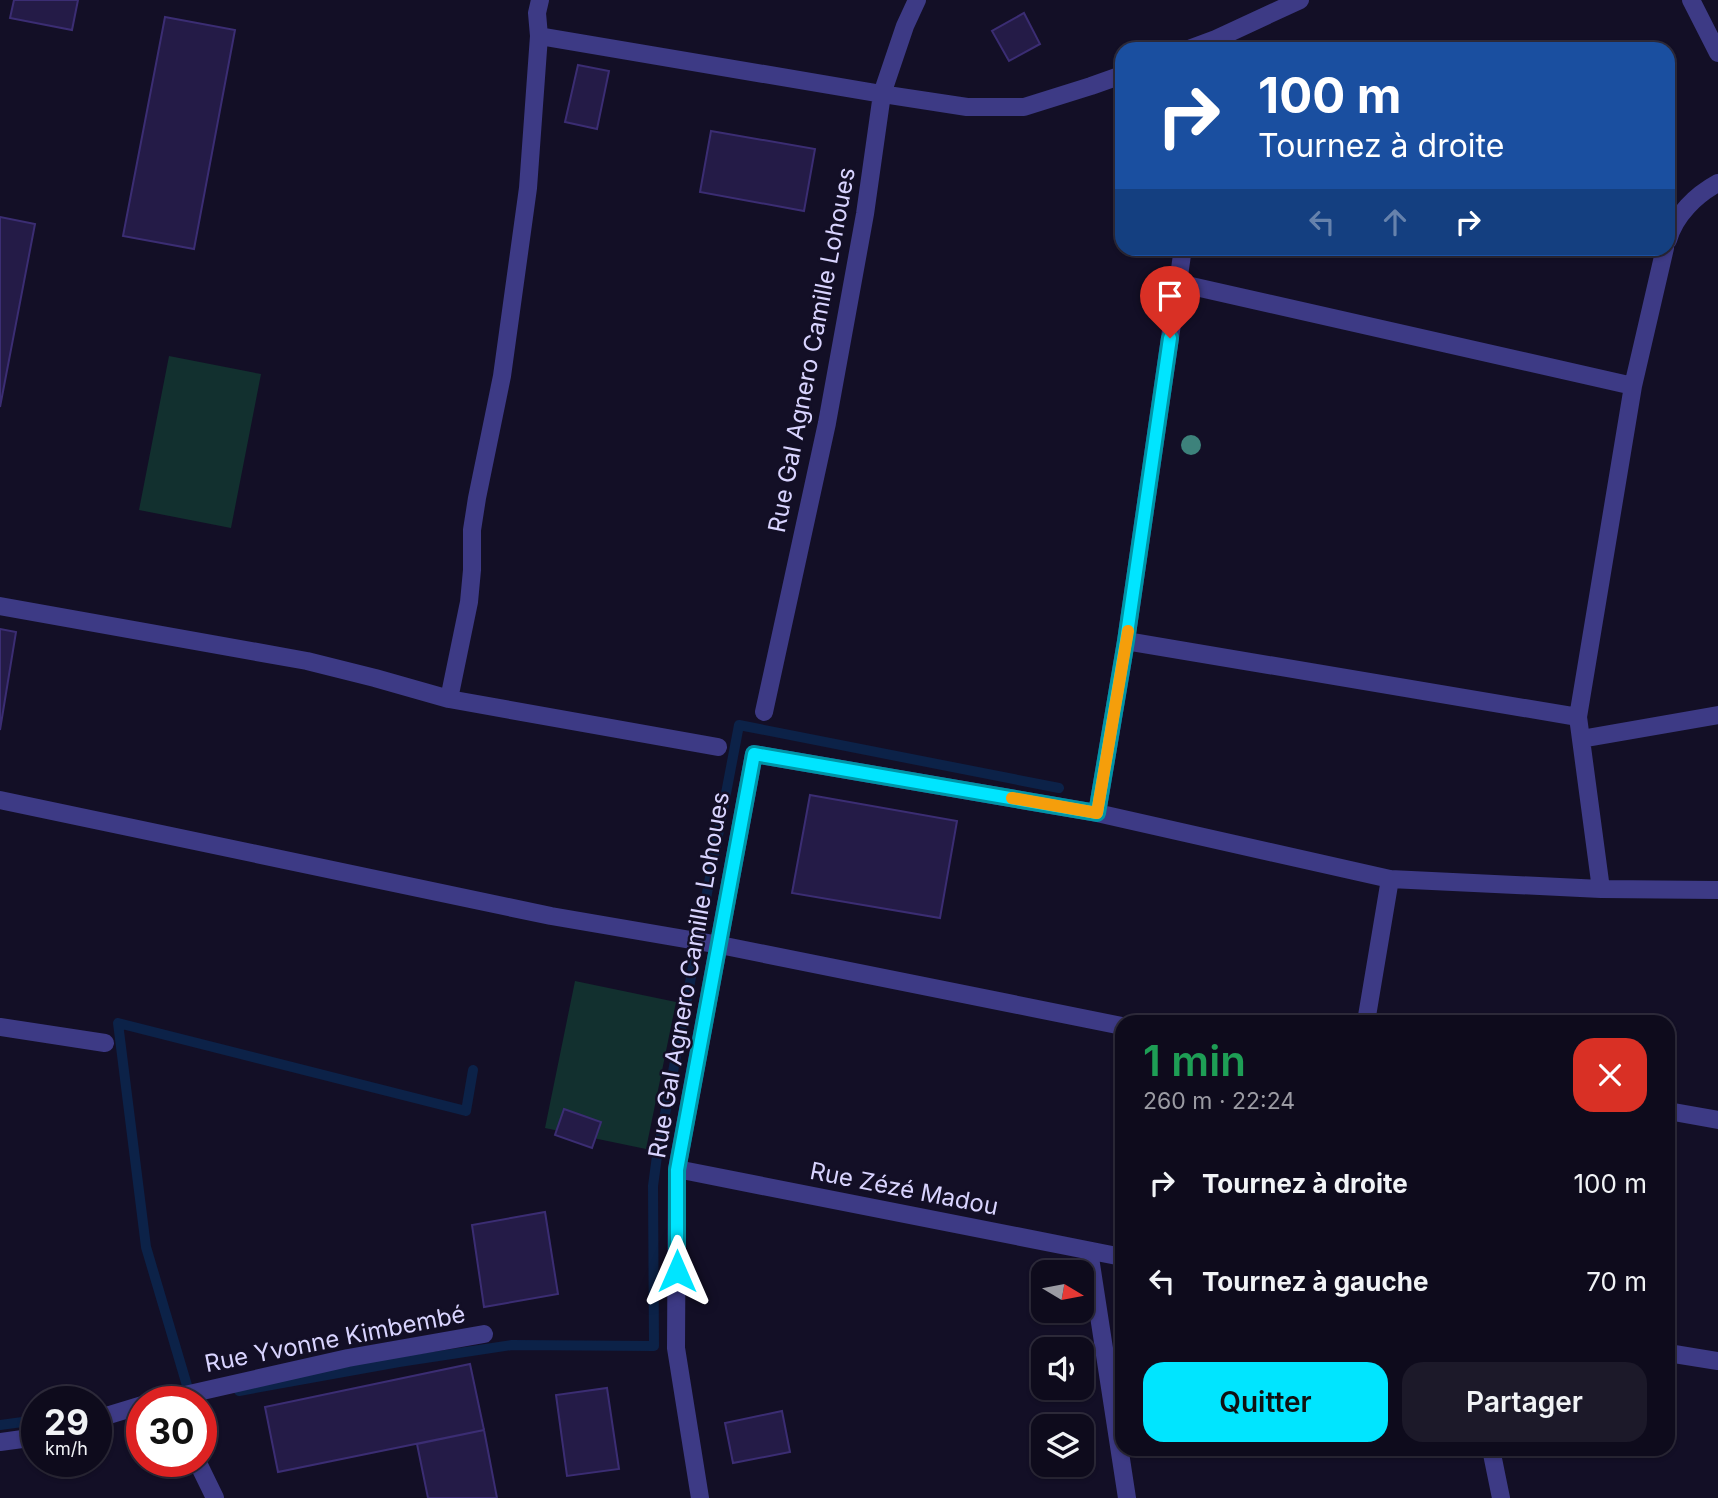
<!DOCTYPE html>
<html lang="fr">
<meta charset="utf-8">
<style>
:root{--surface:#0e0b1c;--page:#1c1929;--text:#f1f3f6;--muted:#9b9ba3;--line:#2e2b3b;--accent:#00e5ff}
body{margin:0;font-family:Inter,sans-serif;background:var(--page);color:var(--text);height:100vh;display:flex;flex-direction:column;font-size:26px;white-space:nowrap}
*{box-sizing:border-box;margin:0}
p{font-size:23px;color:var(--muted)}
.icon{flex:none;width:38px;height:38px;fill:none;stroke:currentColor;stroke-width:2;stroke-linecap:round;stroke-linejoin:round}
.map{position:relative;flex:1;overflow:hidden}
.sheet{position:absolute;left:1115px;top:1015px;width:560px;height:441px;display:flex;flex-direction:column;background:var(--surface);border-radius:21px;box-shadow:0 2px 5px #0004,0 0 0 2px var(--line)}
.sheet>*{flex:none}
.hud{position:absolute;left:1115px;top:42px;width:560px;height:214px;border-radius:21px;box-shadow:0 2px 5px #0004,0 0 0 2px var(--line);background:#1a4fa0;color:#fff;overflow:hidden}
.needle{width:46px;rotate:100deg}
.buttons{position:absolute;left:1031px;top:1260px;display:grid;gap:14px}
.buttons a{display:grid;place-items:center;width:63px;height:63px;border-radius:14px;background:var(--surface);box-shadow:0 2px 5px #0004,0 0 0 2px var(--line);font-size:35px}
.speed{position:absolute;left:21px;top:1386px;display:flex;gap:14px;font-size:35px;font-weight:700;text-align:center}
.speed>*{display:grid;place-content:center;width:91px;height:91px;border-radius:50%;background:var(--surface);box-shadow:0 2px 5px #0004,0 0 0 2px var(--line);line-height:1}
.speed small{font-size:18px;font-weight:400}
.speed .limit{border:10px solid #d22;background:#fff;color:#111}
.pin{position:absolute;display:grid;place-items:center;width:60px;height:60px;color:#fff;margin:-72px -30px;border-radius:50% 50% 50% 0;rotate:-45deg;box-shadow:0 0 7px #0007}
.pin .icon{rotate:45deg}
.me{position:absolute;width:77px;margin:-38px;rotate:0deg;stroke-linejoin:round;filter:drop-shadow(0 0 5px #0008)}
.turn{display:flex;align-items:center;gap:24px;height:147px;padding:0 28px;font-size:32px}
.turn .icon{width:91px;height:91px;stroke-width:2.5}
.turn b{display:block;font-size:49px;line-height:60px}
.lanes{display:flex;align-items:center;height:66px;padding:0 28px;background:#0003;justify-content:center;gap:35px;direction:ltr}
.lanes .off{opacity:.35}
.round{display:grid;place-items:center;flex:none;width:74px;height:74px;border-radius:21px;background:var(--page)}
.headline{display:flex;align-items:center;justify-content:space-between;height:119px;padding:0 28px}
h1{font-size:42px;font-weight:600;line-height:52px;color:#1e9e55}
.cta{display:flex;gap:14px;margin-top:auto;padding:14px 28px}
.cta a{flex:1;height:80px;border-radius:21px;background:var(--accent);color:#111;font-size:28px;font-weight:600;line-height:80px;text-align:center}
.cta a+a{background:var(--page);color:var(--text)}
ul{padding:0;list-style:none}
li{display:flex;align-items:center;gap:21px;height:98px;padding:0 28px}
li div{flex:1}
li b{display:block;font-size:26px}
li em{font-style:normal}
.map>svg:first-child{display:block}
.green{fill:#12302f}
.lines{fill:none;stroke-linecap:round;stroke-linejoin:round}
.stream{stroke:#0c2248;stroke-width:10}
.building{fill:#241b47;stroke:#3b2d73;stroke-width:2}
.lane{stroke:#3d3a85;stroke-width:18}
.street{stroke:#3d3a85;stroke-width:18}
.tree{fill:#3d827b}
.route-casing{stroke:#0095a6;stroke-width:18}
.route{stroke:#00e5ff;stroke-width:12}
.slow{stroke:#f59e0b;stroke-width:12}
.labels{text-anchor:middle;stroke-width:5;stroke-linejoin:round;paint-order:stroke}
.street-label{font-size:24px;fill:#d9d4ff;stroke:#130f26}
</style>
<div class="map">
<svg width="1718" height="1498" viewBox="0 0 1718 1498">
<rect width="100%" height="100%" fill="#130f26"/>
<path class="green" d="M169 356 261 374 231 528 139 510Z
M575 981 676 1002 646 1149 545 1128Z"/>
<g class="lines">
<path class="stream" d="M239 1391 399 1362 512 1345 654 1346 653 1186 657 1156 739 725 1059 788
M191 1399 146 1247 118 1023 466 1111 473 1070
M0 1425 37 1420"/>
</g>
<path class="building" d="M14 0H78L72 30 10 18Z
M1024 13 1040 44 1009 61 992 31Z
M165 17 235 30 194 249 123 236Z
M578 65 609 71 597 129 565 122Z
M711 131 815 149 804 211 700 192Z
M0 217 35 224 0 407Z
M0 629 16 632 0 730Z
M810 795 957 821 940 918 792 893Z
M564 1109 601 1122 592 1148 555 1135Z
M545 1212 558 1294 484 1307 472 1225Z
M470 1364 484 1430 278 1472 265 1407Z
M607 1388 619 1469 567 1476 556 1395Z
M782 1411 790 1452 733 1463 725 1423Z
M484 1430 497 1498H428L417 1444Z"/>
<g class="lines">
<path class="lane" d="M197 1461 215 1498"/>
<path class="street" d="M1691 0 1718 53
M539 36 882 94 967 107H1024L1091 86 1122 75
M1189 49 1216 39 1300 0
M1668 240C1675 215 1696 195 1718 183
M1178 283 1633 386
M0 606 307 661 375 678 449 699 718 747
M1126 641 1578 717
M449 699 469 602 472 570V530L477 498 502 376 528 188 539 36 537 13 540 0
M764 712 827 423 865 214 882 94 905 26 917 0
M1581 739 1718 715
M0 800 551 916 720 945 1122 1026
M1097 813 1126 641 1183 248
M1601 889 1578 717 1633 386 1665 248
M1366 1022 1390 879
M0 1027 105 1043
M1668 1111 1718 1120
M677 1169 1122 1257
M1089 1251 1127 1498
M1668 1353 1718 1361
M154 1402 348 1358 484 1334
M96 1419 142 1405
M0 1442 37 1437
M1491 1449 1501 1498
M700 1498 676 1348 677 1169 754 754 1097 813 1390 879 1601 889 1718 890"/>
</g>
<circle class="tree" cx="1191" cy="445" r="10"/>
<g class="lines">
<defs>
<path id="route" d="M677 1271V1170L754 754 1097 813 1126 641 1170 338"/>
</defs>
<use href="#route" class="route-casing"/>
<use href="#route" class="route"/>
<path class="slow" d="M1012 798 1097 813 1128 631"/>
</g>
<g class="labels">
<g class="street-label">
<text transform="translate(812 350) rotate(-79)" y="8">Rue Gal Agnero Camille Lohoues</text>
<text transform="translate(689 975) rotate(-80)" y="8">Rue Gal Agnero Camille Lohoues</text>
<text transform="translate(904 1189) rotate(11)" y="8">Rue Zézé Madou</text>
<text transform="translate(335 1339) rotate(-11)" y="8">Rue Yvonne Kimbembé</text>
</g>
</g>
</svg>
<div class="buttons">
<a><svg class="needle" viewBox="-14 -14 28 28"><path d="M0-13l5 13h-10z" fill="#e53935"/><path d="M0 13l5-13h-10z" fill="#9b9ba3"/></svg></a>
<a><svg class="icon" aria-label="sound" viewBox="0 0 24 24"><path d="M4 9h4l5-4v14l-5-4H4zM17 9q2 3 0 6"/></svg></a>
<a><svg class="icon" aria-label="layers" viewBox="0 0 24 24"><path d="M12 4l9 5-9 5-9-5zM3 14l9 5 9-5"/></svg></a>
</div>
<div class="speed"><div>29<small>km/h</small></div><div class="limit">30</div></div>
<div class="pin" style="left:1170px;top:338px;background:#d93025"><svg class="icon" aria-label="arrive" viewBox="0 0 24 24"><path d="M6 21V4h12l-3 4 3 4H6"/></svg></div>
<svg class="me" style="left:677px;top:1271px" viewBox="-20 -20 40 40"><path d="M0-17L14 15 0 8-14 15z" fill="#00e5ff" stroke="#fff" stroke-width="4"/></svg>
<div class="hud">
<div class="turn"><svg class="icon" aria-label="right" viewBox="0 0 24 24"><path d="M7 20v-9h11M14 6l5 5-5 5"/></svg><div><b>100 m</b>Tournez à droite</div></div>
<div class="lanes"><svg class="icon off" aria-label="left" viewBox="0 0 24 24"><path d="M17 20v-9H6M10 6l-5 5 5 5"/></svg><svg class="icon off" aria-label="ahead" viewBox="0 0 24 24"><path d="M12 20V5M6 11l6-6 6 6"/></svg><svg class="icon" aria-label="right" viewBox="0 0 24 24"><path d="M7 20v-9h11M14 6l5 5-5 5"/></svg></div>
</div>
<section class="sheet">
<div class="headline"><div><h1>1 min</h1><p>260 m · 22:24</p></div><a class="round" style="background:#d93025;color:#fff"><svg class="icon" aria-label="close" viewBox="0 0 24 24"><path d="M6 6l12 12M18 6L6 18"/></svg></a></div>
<ul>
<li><svg class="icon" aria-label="right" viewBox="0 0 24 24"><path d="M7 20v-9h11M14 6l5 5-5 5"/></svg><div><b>Tournez à droite</b></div><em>100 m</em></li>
<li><svg class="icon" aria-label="left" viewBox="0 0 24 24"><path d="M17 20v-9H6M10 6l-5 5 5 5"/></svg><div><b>Tournez à gauche</b></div><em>70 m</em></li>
</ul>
<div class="cta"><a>Quitter</a><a>Partager</a></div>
</section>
</div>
